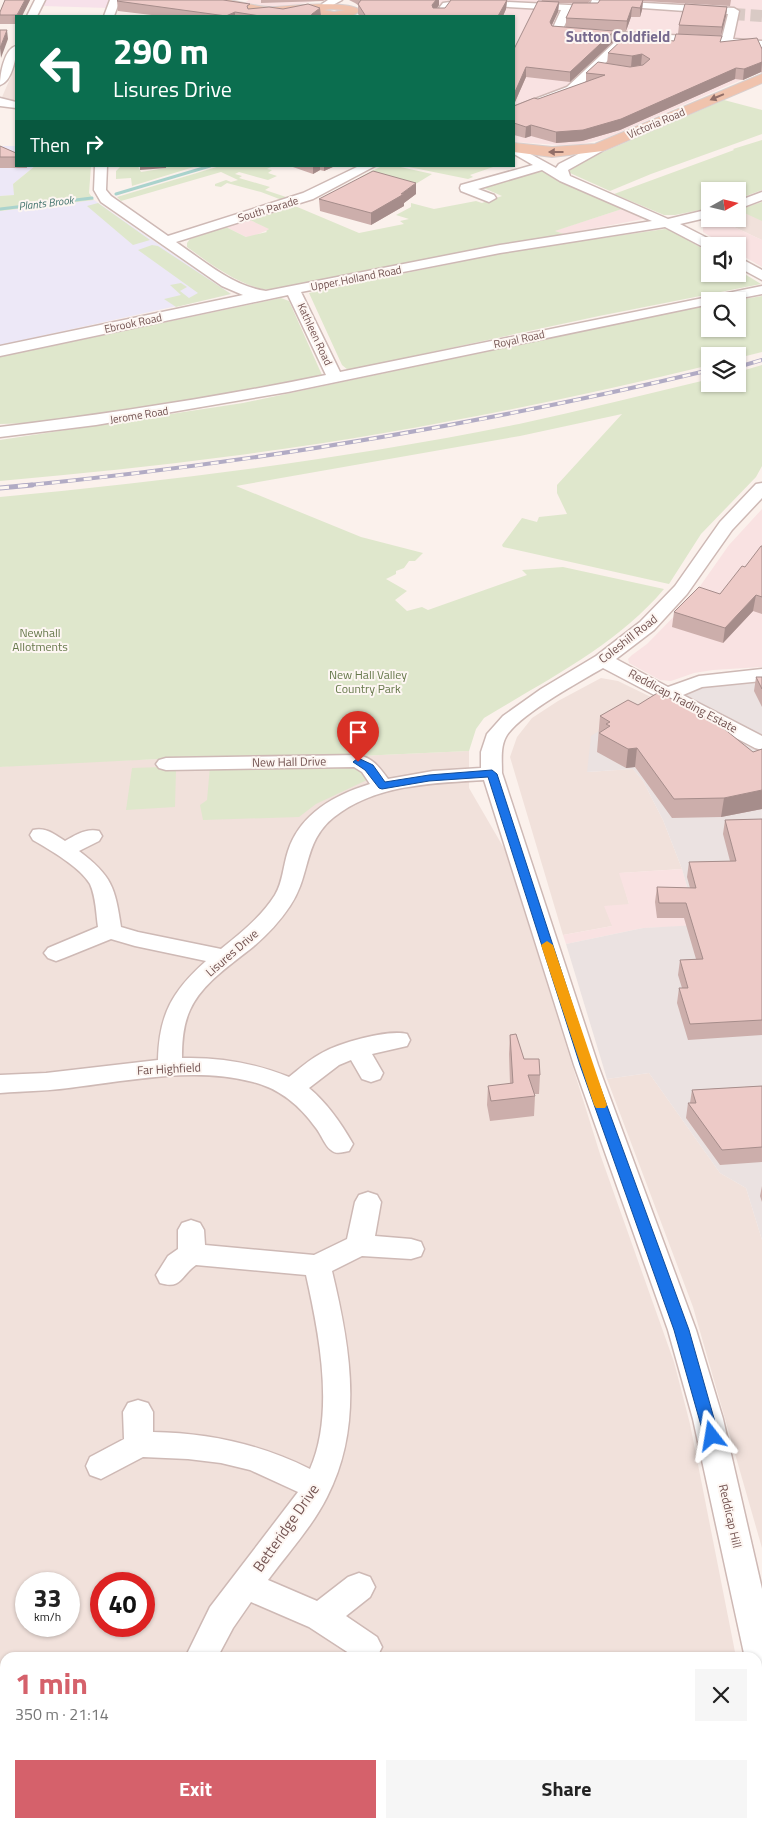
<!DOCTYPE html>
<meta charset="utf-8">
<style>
:root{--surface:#fff;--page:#f6f6f6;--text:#222;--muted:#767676;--accent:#d5616b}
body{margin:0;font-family:"Titillium Web",sans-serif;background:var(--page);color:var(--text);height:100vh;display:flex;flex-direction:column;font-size:19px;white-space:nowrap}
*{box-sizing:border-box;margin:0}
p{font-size:16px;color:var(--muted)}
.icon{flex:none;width:28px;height:28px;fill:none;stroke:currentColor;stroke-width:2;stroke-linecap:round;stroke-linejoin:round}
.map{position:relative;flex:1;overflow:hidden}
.drawer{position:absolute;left:0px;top:1652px;width:762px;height:176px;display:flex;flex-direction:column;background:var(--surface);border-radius:15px 15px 0 0;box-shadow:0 1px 4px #0004}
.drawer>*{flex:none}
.top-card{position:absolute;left:15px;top:15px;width:500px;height:152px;border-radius:0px;box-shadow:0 1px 4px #0004;background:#0b6e4f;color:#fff;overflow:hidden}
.needle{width:32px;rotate:82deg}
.tools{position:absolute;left:701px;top:182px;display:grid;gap:10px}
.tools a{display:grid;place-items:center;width:45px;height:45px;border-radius:0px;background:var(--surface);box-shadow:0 1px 4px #0004;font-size:25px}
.speed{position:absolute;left:15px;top:1572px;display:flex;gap:10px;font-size:25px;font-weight:700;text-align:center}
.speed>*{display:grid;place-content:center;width:65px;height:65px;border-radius:50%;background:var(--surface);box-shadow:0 1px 4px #0004;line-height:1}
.speed small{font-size:12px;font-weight:400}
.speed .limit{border:8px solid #d22;background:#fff;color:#111}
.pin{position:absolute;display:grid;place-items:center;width:42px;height:42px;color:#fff;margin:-51px -21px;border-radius:50% 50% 50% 0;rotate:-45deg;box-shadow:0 0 5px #0007}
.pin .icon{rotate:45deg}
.me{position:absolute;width:55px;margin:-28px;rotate:346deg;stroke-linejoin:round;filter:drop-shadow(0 0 4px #0008)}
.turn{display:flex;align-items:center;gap:18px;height:105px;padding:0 15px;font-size:22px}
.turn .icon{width:65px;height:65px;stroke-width:2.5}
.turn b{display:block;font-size:35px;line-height:42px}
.then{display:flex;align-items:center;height:48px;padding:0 15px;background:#0003;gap:10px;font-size:19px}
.round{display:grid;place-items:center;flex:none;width:52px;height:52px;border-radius:0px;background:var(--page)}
.summary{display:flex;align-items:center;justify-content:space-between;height:85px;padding:0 15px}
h1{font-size:30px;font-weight:700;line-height:38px;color:var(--accent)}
.cta{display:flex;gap:10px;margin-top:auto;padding:10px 15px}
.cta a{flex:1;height:58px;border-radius:0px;background:var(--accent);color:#fff;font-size:20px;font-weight:700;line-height:58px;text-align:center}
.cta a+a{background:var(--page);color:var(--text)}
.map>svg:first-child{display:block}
.residential{fill:#f1e1db;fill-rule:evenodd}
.commercial{fill:#f9e2e2}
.industrial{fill:#ebe2e1}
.education{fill:#ede8f7}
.medical{fill:#f7e1ea}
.green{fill:#dfe7cc}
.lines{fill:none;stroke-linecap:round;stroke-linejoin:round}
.stream{stroke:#aad3cd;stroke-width:3}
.minor-tunnel{stroke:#d9cac5;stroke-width:12;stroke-dasharray:12 5.5;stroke-linecap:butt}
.minor-casing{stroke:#ceb9b5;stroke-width:3}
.major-casing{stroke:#d8cfce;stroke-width:2}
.minor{fill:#fff;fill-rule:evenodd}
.major{fill:#f0c3ad;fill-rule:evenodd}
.rail-far1-casing{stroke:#b1abc4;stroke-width:4}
.rail-casing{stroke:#b1abc4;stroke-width:5}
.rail-far1{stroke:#fdf6f2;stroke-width:2.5;stroke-dasharray:8;stroke-linecap:butt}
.rail{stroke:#fdf6f2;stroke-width:3;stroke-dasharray:9;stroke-linecap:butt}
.wall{fill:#ccaeab;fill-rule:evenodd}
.shaded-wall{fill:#a68d8b}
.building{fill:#edcac7;stroke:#a68d8b}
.oneway{fill:#926f68}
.route{fill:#1a73e8;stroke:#114b97}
.slow{fill:#f59e0b}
.labels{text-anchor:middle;stroke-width:4;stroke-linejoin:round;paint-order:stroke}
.far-street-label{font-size:11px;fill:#735351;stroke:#fdf6f2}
.far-water-label{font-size:11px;font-style:italic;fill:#467670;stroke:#fdf6f2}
.park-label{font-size:12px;fill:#66784b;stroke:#fdf6f2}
.street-label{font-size:12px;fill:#735351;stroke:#fdf6f2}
.far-district-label{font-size:15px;font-weight:bold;fill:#776a8e;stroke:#fdf6f2}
.near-street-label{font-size:15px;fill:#735351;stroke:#fdf6f2}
</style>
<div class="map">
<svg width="762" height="1828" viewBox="0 0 762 1828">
<rect width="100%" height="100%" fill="#fbf1ec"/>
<path class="residential" d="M16 65V101L3 99 2 97Z
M762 202V240L717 219H738V210Z
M601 678 618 681 653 698 587 772 633 769 643 781 663 820 682 869 620 873 629 904 612 926 563 935 510 757 517 737 532 718 558 701Z
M469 751V788L505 850 600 1154 674 1362 690 1424 736 1657 5 1658V1824H758V1767L762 1791V1828H0V767L29 764 159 759 164 757 359 756ZM26 1584H69V1626H26ZM101 1584H144V1626H101Z
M649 1073 720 1173 746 1188 762 1240V1548L693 1307 607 1079Z"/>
<path class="commercial" d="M249 0H320L281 8 244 3Z
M388 0H762V71L604 139 582 144 560 145 514 142V116L558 99 543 95 514 107V16H359V14Z
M622 209 643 219 564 234 554 231Z
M717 219 762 240V267L738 253V246H726L703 232V225L711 219Z
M250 220 270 229 251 237H246L226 227Z
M762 509V667L713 670 694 673 671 681 660 680 629 663 628 659 632 655 647 644 691 599 729 545Z
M682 869 698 926 643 928 566 944 563 935 612 926 604 906 629 904 619 873Z"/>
<path class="industrial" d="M762 679V1240L746 1188 720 1173 649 1073 607 1079 566 944 643 928 698 925 682 869 663 820 643 781 633 769 587 772 591 736 653 698 713 685Z"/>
<path class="education" d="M0 146H16V166H35L13 184 15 195 0 196Z
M94 200 231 294 0 345V211Z"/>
<path class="medical" d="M45 0H112L108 8 42 6Z"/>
<path class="green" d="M724 100 762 110V134L651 174 610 191 570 173V167L573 165Z
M762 140V190L738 199V191H710V208L675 215H664L614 194 734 150 733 149Z
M35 166H91L89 193 94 200 0 211V196L14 195 13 184Z
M121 166H138L141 172 166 168 165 166H197L132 186 131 178 116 179V171Z
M220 166 271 167 267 169 272 170 268 173 277 176 268 180 239 172 235 174 242 176 239 178 270 187 265 190 289 198 282 200 261 192 227 183 221 187 215 186V184L226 180 231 182 238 180 221 172 121 201 117 197Z
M382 166H396L432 174 409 188 360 177Z
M404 166H496L470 175 473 177 468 179Z
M539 170 622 209 555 231 564 234 436 257 270 290C242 288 209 263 187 247V243L190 239 226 227 246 237 267 232 266 231 269 229 250 220 295 206 359 233 404 224 400 221 409 219 396 215 411 207V203L434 209 476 201 482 203 502 196 479 186Z
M762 202V221L738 210Z
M98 203 150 240 133 245 87 206Z
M665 229 671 230 710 253V274H738V270L761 284 599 316 348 370 342 365 309 293 518 250Z
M152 245 158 246 231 294 176 307 164 299 181 295 170 285 181 283 187 287 180 291 189 298 198 293 138 250Z
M762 296V352L738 358 710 356V365C553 403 393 435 232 456 155 466 78 474 0 481V440L243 403 702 306 710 312V329H738V301H732Z
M281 298 289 301 322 375 159 406 34 423 0 424V357Z
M762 365V466L756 477 701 534 669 584 503 547 502 545 522 518 537 522 539 517 567 514 557 493V485L622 414 520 436 236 486 361 537 423 553 415 561H409L404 568 396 571V574L386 579 407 591 395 600 407 611 422 607 428 610 527 575 522 570 563 567 664 589C616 646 546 680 484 718L476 729 469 751 359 756 164 757 159 759 0 767V497C174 480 348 459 519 424 583 410 646 394 710 379V384H738V372Z
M210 766H355L361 769 367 780 316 804 299 817 203 820 200 805 207 800Z
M162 767 176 770 175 807 126 810 132 768Z"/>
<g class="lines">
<path class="stream" d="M116 194 210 166
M0 209 92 198"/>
<path class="minor-tunnel" d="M733 14 762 16"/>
<defs>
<path id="minor" d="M35 0H45L37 16H27Z
M110 0H120L114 16H104Z
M328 0H342L331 6H323L322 4Z
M464 0 589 6 592 0 734 8 739 11 733 39 762 41V47L630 40 575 91 514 115V107L567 87 618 39 552 34 551 32 561 10 474 5 450 8 443 16H433L443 3ZM600 5 728 14 722 38 563 29 571 11H597Z
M16 46C17 56 12 82 0 85 0 75 4 49 16 46Z
M0 98 16 102V108L0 106Z
M598 144 604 148 602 151 568 170 570 176 668 219 710 209V217L680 224 717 243 719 246H710V250L707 249 665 227 500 253 301 292 340 372 762 286V294L726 301H710V304L288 392 96 425 0 437V427C109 414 218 397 326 375L288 295 0 356V346L243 295 222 286 101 202 94 190 95 166H107L106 190 111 196 168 236 303 193 359 166H375L313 199 176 242C204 261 232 286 266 291L500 245 652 221 560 181 542 170 478 189 494 195 496 198 489 202 461 191 460 188 461 185 533 165 514 154V145L556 168 559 164Z
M762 192V200L738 209V201Z
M738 257 762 270V280L738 267Z
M762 483V498L732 530 687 594 654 630 616 659 668 687 699 676 762 669V681L702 687 683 695 762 736V750L755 748 603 668C579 682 522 713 507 735 500 746 502 760 502 773L598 1065 696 1330 723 1419 762 1589V1678L758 1676V1658H745L693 1419 668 1330 574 1065 484 780C436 783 382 784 341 812 301 838 313 872 290 906 280 921 268 934 254 946 232 964 202 983 190 1010 183 1025 182 1042 182 1058 220 1057 254 1063 289 1077 299 1069 309 1060 320 1054 338 1043 388 1029 407 1034L410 1040 407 1046 372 1054 383 1073 380 1079 371 1082 362 1079 351 1060 339 1065 309 1088C327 1103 341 1123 353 1144L349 1151C343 1152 336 1155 331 1150 325 1146 321 1134 316 1128 300 1106 281 1089 253 1082 195 1067 135 1080 76 1087 51 1091 25 1091 0 1093V1075L46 1073 158 1060C159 1015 172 991 206 961L135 946 111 939 64 958 56 961 48 958 44 953 48 948 98 927C96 914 96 897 90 884 80 867 50 850 33 840L30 835 33 830C46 827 54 834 65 841 76 835 86 828 99 831L102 836 99 841 79 851C112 876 115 887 121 927L138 932 221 949C241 933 261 917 275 895 283 882 283 866 288 851 300 814 334 795 370 784L362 772 354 767 166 770 159 768 156 764 159 760 166 758 358 755C373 758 379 767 388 779L433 771 481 768V752L487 734 503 716 541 689 596 656 640 622 675 586 720 522 756 484Z
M368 1192 377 1195 381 1202 375 1236 411 1239 421 1242 424 1249 421 1256 411 1259 362 1256 332 1271C350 1346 364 1425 327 1497 312 1527 288 1553 268 1580L317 1601 348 1577 359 1573 370 1577 375 1587 370 1597 346 1616 377 1637 382 1647 377 1657H355L309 1627 251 1602 233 1628 217 1658H185L210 1607 298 1492 250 1470 221 1463 188 1459 143 1457 101 1479 90 1475 86 1466 90 1457 124 1439 123 1412 128 1403 138 1400 148 1403 153 1412V1432C209 1433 260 1444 310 1469 335 1413 319 1333 306 1275L196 1265C181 1275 182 1290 160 1283L156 1275 168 1256 178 1249V1230L182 1223 191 1220 200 1223 204 1230 205 1245 314 1255 347 1239 355 1202 359 1195Z
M5 1677V1707L0 1709V1679Z
M150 1824H184L185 1828H151Z"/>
<path id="major" d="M194 0C205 0 217 0 228 0 243 2 260 8 274 7 294 6 347 0 360 10 353 20 330 18 318 16 310 15 310 11 300 12V16H284L200 4ZM331 9 345 10 334 12 324 10Z
M762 74V83L603 151 552 157 514 152V143L552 147 595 144Z"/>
</defs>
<use href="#minor" class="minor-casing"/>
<use href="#major" class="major-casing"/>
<use href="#minor" class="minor"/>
<use href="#major" class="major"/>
<defs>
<path id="rail-far1" d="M738 367 762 360
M20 486C253 463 482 424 710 370"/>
<path id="rail" d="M0 488 32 485"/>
</defs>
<use href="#rail-far1" class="rail-far1-casing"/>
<use href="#rail" class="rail-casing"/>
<use href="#rail-far1" class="rail-far1"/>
<use href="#rail" class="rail"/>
</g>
<path class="wall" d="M5 0H30L22 16H16V24H0V12Z
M261 0H325L323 1 261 3Z
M349 0H439V5L437 8H445L454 0H511H507L506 9 503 16H360L358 14V5L355 3Z
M542 0H591L588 3H598L600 0H731L730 6 643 1 642 10 640 17H631L626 31 572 28 614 31V41L570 82 526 77 515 102H514V49ZM559 3H573L566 18V27L552 26V25L558 12Z
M117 1 250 9 321 16H160L118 11Z
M727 7 726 16 721 36 678 34 679 25Z
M674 41 721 42 762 49V73L761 72 743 80 735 79 620 130 582 141 556 143 531 136 525 138 514 135V106L538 99 586 82V73L607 64 608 53Z
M0 146 16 153V166H27V168H0Z
M290 166H335L324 171 320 170 313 174Z
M416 194 404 203V206L371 225 320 211 319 199Z
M762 546V614L753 611 723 643 672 627 674 612 720 594 745 567Z
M756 677H762V707L754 691Z
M638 705 753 752 762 749V809L721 817 672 818 635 767 626 768 597 752 600 716Z
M762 819V1035L688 1040 677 1003 679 988H682L678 975 680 960 696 959 684 918H657L655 902 657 887 690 888 687 877 689 862 730 861 723 834 725 820Z
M510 1035 524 1059 540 1075 539 1094H534L535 1096 534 1116 490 1121 487 1105 488 1086 510 1084 509 1054Z
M762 1086V1162L720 1165 686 1118 688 1103H690L692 1090Z
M762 1186V1202L760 1196Z"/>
<path class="shaded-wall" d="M25 0H30L22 16H17Z
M436 0H439V5L432 15V5Z
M507 0 506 9 503 16H498Z
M643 0 642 10 640 17V8Z
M559 2 558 12 549 31 550 22Z
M632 7 631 17 626 31 627 21Z
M727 7 726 16 721 36 722 27Z
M320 8 321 16H311L312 14Z
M235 12V16H226Z
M7 30 8 39 1 58 0 48Z
M614 31V41L570 82V72Z
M642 54 641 65 631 67 632 56Z
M762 62 761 72 743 80 744 69Z
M526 67V77L515 102V92Z
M736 68 735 79 620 130 582 141 556 143V132Z
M531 125V136L525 138 526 127Z
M140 166H166V168L140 170Z
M313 166H320V170L313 174Z
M324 166H335L324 171Z
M416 183V194L404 203V206L371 225V213L401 194Z
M756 595 753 611 723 643 725 628Z
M637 748 635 767 626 768 628 749Z
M762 790V809L721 817 724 798Z"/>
<path class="building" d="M5 0H25L17 15H0V12Z
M118 0H223L250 4 247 6 248 9 269 7 283 9 308 4 320 8 312 14 311 16H260L235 12 226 16 117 1Z
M361 0H436L432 5 433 8H445L451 0H507L498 16H364L365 15 358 4Z
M600 0H643L640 8 632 7 627 21 566 18 573 3H598Z
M538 1 559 2 550 22 552 26 614 31 570 72 526 67 515 92H514V49Z
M685 4 727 7 722 27 679 25Z
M0 30H7L0 48Z
M676 34 722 36 720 42 757 38 762 49V62L744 69 736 68 621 119 583 130 556 132 531 125 526 127 514 123V106L534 98 538 99 605 75 586 73 598 62 630 67 643 65 650 59 642 54 632 56 608 53 627 35 674 41Z
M0 146 16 153V157H0Z
M373 171 416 183 401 194H404L371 213 319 199Z
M761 546H762V597L756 595 725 628 674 612 699 587 720 594 742 566 745 567Z
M756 677H762V689Z
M659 692 718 724 753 752 762 749V790L724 798 674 799 637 748 628 749 599 733 610 726 606 724 610 722 600 716 628 700 638 705Z
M762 819V1020L690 1024 679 988H688L680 960 703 959 686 903H659L657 887 696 888 689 862 736 861 725 820Z
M516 1034 524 1059H539L540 1075H528L535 1096 491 1101 488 1086 513 1083 510 1035Z
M762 1086V1147L722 1150 688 1103H696L692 1090Z"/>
<defs><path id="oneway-solid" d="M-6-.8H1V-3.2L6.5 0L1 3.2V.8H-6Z" transform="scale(1.25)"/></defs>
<g class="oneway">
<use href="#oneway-solid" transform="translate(717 97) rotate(157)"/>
<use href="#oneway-solid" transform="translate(556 152) rotate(180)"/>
</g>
<path class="route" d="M358 758 373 765 385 782 429 775 492 770 497 774 592 1065 689 1330 719 1436 717 1440 712 1442 706 1440 704 1436 674 1330 580 1065 488 777 429 781 382 789 379 788 365 770 353 762Z"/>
<path class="slow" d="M547 941 553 945 607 1105 605 1108H596L594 1105 541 945Z"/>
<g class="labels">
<g class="far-street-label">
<text transform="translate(656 123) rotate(-23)" y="4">Victoria Road</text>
<text transform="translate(268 209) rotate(-17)" y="4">South Parade</text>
<text transform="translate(356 278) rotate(-11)" y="4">Upper Holland Road</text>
<text transform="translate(133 323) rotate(-12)" y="4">Ebrook Road</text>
<text transform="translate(315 334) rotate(65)" y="4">Kathleen Road</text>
<text transform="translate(519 339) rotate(-12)" y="4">Royal Road</text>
<text transform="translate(139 415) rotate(-9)" y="4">Jerome Road</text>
</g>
<g class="far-water-label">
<text transform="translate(46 203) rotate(-7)" y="4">Plants Brook</text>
</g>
<g class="park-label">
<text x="40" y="637">Newhall<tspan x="40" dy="14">Allotments</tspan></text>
<text x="368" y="679">New Hall Valley<tspan x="368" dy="14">Country Park</tspan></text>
</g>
<g class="street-label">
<text transform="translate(628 639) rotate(-38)" y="4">Coleshill Road</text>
<text transform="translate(683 701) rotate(28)" y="4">Reddicap Trading Estate</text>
<text transform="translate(289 762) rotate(-1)" y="4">New Hall Drive</text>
<text transform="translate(232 953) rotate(-41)" y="4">Lisures Drive</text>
<text transform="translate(169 1069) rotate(-3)" y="4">Far Highfield</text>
<text transform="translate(730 1516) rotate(77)" y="4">Reddicap Hill</text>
</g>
<g class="far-district-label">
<text x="618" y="42">Sutton Coldfield</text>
</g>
<g class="near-street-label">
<text transform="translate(286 1528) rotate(-55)" y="5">Betteridge Drive</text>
</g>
</g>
</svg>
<div class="tools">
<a><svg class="needle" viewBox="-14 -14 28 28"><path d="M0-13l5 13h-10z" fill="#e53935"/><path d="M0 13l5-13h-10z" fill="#767676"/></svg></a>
<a><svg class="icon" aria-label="sound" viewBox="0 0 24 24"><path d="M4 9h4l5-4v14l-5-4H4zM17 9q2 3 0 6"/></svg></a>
<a><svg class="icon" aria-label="search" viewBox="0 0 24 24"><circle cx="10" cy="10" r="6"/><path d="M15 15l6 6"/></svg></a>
<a><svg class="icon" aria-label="layers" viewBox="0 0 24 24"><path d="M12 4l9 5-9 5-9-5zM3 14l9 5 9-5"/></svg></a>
</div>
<div class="speed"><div>33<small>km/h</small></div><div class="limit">40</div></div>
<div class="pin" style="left:358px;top:762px;background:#d93025"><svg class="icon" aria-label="arrive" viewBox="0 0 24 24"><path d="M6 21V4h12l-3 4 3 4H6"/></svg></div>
<svg class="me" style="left:712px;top:1436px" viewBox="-20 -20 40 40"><path d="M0-17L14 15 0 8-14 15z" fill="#1a73e8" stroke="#fff" stroke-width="4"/></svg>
<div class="top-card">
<div class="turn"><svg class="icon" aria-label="left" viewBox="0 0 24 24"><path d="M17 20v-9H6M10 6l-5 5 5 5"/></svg><div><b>290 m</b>Lisures Drive</div></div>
<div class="then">Then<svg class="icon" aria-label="right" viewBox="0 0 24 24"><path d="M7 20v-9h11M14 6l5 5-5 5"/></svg></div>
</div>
<section class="drawer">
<div class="summary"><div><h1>1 min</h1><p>350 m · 21:14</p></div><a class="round"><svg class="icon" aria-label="close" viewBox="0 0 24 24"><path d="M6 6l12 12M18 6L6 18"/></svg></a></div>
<div class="cta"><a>Exit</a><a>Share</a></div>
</section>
</div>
